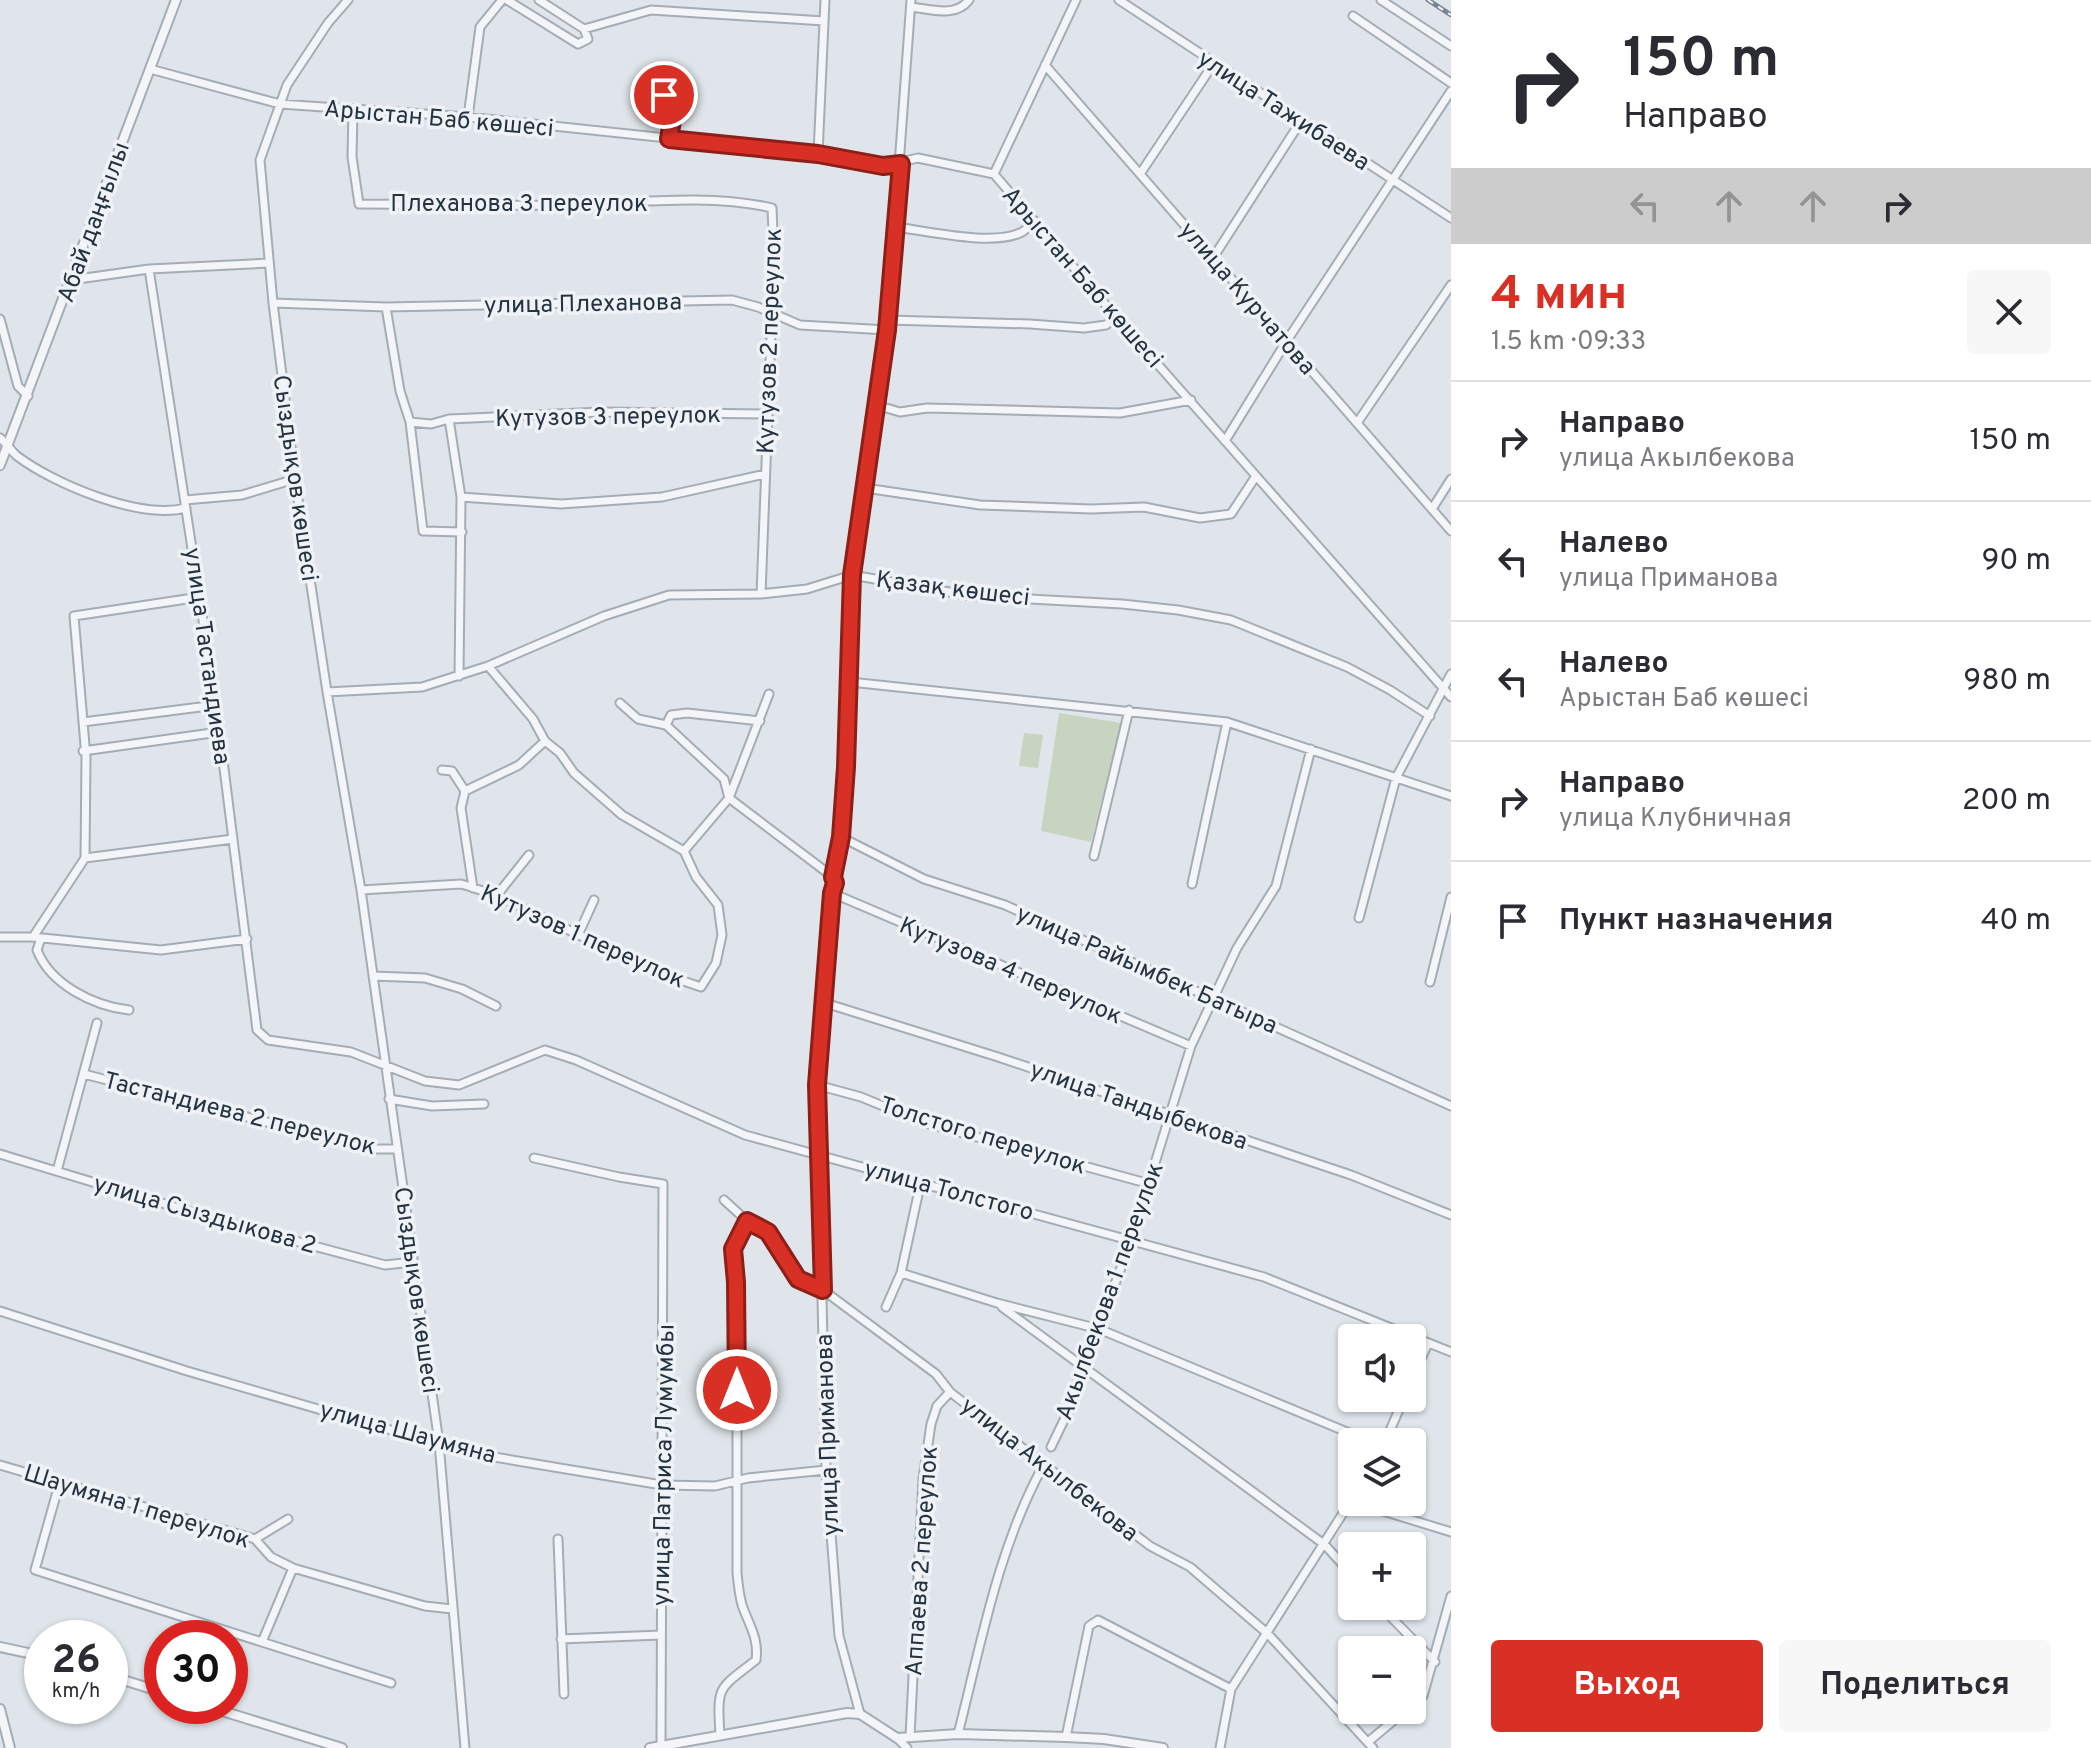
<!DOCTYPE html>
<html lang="ru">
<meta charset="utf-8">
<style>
:root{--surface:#fff;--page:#f7f7f7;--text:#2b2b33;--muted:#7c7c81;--line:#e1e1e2;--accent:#d93025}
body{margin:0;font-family:Overpass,sans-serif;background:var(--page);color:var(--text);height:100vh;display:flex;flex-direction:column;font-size:30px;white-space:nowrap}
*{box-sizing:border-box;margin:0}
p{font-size:26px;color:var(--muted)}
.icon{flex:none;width:44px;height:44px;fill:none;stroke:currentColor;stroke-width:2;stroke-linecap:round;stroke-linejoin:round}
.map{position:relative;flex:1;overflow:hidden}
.drawer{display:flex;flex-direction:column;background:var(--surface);width:640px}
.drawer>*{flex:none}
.hud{background:#fff;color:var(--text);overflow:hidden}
.buttons{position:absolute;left:1338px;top:1324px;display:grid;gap:16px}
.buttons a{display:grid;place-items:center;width:88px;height:88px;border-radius:8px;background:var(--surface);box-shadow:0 2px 6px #0004;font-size:40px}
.speed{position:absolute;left:24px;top:1620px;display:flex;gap:16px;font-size:40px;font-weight:700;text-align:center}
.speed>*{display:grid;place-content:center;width:104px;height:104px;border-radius:50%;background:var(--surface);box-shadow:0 2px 6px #0004;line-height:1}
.speed small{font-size:20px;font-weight:400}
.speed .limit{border:12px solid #d22;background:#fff;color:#111}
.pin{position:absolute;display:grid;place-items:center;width:68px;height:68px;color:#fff;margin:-34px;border:4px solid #fff;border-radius:50%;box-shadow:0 2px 8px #0007}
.me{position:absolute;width:88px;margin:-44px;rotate:0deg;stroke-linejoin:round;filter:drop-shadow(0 0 6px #0008)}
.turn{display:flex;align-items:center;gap:28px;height:168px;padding:0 40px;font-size:36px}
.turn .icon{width:104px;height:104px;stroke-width:2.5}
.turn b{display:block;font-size:56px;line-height:68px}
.lanes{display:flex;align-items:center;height:76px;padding:0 40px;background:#0003;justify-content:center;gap:40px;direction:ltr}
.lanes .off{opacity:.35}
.round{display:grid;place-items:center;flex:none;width:84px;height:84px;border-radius:8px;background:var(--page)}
.head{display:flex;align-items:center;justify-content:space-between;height:136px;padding:0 40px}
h1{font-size:48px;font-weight:700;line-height:60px;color:var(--accent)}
.cta{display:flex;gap:16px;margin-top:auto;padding:16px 40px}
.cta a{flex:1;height:92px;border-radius:8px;background:var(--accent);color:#fff;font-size:32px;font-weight:700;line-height:92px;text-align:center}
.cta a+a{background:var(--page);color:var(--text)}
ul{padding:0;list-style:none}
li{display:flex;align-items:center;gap:24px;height:120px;padding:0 40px;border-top:2px solid var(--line)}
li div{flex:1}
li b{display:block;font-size:30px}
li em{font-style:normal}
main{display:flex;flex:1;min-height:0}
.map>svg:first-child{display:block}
.green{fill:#c7d5c0}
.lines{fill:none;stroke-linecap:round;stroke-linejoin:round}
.minor-casing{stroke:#a4acb5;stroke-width:11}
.tertiary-casing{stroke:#a4acb5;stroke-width:12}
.minor{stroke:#f3f5f8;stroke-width:7}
.tertiary{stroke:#f3f5f8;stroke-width:8}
.rail-casing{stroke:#778595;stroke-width:5}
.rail{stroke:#eff3f7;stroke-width:2;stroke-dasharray:6;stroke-linecap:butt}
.route-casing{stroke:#8d1f18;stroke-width:20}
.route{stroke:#d93025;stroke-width:14}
.labels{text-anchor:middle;stroke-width:7;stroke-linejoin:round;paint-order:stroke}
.street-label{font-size:24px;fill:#263343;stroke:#eff3f7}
</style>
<main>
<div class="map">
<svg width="1451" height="1748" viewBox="0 0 1451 1748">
<rect width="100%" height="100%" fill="#dfe5ea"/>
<path class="green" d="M1059 713 1121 723 1091 842 1041 831Z
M1024 733 1043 735 1038 768 1019 766Z"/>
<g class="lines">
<defs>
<path id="minor" d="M348 0 328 23 287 85 260 160 273 303 295 479 327 692 361 890 439 1443 465 1748
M507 0 578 44 588 39 584 29 539 0
M1119 0 1451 218
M1381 0 1451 46
M911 7C931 9 955 18 969 0
M1353 16 1451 83
M584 29 651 10 824 21
M1045 65 1451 531
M150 69 280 104 468 117 818 154 883 166 918 158 994 174 1116 317 1451 697
M664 95 674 108 669 139
M353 111 352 157 359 204C429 204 499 206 569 205 633 203 710 193 772 208L774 257 761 594
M468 117 480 27 502 0
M818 154 825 0
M994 174 1076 0
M1140 174 1214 63
M896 227C927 231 992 246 1020 233 1025 231 1030 225 1035 221
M1213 258 1301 121
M149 269 216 705 257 1030 268 1040 351 1052 425 1081 459 1085 545 1050 576 1060 745 1135 1264 1277 1451 1352
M71 280 149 269 269 263
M273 303 386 307 732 300 758 307 800 325 887 330
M386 307 400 391 410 422 423 531 462 532
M0 319 18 386 28 396
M888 320 1030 324 1084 328 1106 325 1116 317
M876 405 900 412 927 408 1120 413 1191 400
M449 419 461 497 459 676
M410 422 431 424 449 419 601 412 767 414
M1357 423 1451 285
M0 438C7 444 11 451 17 456 54 484 140 520 186 508
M1225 441 1286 342 1451 91
M865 488 980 505 1091 509 1144 507 1200 518 1231 514 1256 476
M461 497 561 504 662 497 765 474
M185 500 242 495 295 479
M1432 509 1451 479
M850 682 1227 722 1451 796
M327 692 422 687 488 666 604 616 669 595 761 594 807 589 852 575 972 596 1122 604 1178 610 1231 620 1347 667 1390 690 1430 716
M620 703 638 719 666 725 724 779 729 798 833 877
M83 722 216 705
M666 725 671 715 687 713 760 721
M83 751 219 732
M442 770 452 771 465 791 461 808 473 888
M465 791 519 765 545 741
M841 837 924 879 1005 905 1451 1106
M684 851 729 798 769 694
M1094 856 1129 710
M85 858 233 839
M1192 884 1227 722
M361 890 461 884C501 895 537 915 575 933 616 953 658 973 701 987L716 963 722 935 718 905 696 877 684 851 622 815 574 773 560 753 545 741 533 719 488 666
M832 893 1191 1046
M497 895 529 855
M1359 918 1396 778 1451 674
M578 935 594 900
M0 937H33L161 950 247 939
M33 937 85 858 86 757 74 616 200 597
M41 938 37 950C50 984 93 1006 129 1010
M373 976 425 978 462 989 496 1006
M1430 982 1451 897
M825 1003 998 1057 1351 1175 1451 1215
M84 1074 369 1149H396
M817 1085 861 1097 922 1122 1150 1184
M389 1099 432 1106 484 1104
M0 1154 228 1223 385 1265 413 1262
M534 1158 619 1177 663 1184 661 1746
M57 1171 97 1023
M921 1181 901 1273 997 1303 1099 1329 1371 1442
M724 1200 747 1221 768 1232 798 1279 823 1290 936 1374 950 1392 1150 1546 1190 1567 1268 1634 1373 1748
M886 1307 901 1273
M1002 1307 1325 1545 1352 1575
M0 1311 187 1371 470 1453 662 1485 715 1486 748 1478 826 1470
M1412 1380 1428 1343
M1385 1442 1404 1398
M1051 1447 1064 1420 1131 1241 1191 1046 1237 948 1276 886 1311 749
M0 1465 255 1539 271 1557 293 1568 425 1606 452 1609
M60 1481 35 1570 391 1683
M1365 1502 1383 1511 1451 1532
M255 1539 288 1519
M558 1539 564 1694
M1380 1606 1435 1662
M561 1639 661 1635
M262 1642 293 1568
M1412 1705 1423 1696 1451 1596
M860 1714 839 1636 826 1470 817 1085 832 893 835 883 833 877 841 837 846 767 852 575 887 330 911 0
M958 1734C981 1644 998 1548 1043 1466
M720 1735C717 1684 718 1690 756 1660 759 1638 749 1625 742 1605 739 1594 738 1583 737 1573V1316L733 1249 747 1221
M910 1736 923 1479 931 1424 937 1406 950 1392
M1066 1737 1089 1626 1098 1620 1231 1689
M897 1738 907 1748
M1368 1742 1406 1710
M1220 1748 1231 1689 1352 1499"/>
<path id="tertiary" d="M0 465 176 0
M0 1647 42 1656
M110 1676 162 1692
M206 1706 342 1748
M0 1709 10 1748
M650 1748 847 1713 860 1714 897 1738 958 1734 1066 1737 1104 1739 1163 1748"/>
</defs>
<use href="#minor" class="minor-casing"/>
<use href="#tertiary" class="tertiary-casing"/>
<use href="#minor" class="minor"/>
<use href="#tertiary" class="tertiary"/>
<defs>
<path id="rail" d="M1428 0 1451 15"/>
</defs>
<use href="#rail" class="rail-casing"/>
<use href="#rail" class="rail"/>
</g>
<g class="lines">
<defs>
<path id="route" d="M664 95 674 108 669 139 818 154 883 166 901 164 887 330 852 575 846 767 841 837 833 877 835 883 832 893 817 1085 823 1290 798 1279 768 1232 747 1221 733 1249 736 1282 737 1390"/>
</defs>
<use href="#route" class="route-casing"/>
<use href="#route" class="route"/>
</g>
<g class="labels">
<g class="street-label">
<text transform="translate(1284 110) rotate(33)" y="8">улица Тажибаева</text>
<text transform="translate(439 118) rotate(5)" y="8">Арыстан Баб көшесі</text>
<text x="519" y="211">Плеханова 3 переулок</text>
<text transform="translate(93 222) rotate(-70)" y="8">Абай даңғылы</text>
<text transform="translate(1083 277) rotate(49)" y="8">Арыстан Баб көшесі</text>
<text transform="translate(1248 298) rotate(49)" y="8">улица Курчатова</text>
<text transform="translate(583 303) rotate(-1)" y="8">улица Плеханова</text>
<text transform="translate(769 341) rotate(-88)" y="8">Кутузов 2 переулок</text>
<text transform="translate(608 416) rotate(-1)" y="8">Кутузов 3 переулок</text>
<text transform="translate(296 478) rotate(82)" y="8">Сыздықов көшесі</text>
<text transform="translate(953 588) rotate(7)" y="8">Қазақ көшесі</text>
<text transform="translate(208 656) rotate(82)" y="8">улица Тастандиева</text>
<text transform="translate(583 936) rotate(24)" y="8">Кутузов 1 переулок</text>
<text transform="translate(1147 969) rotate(24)" y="8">улица Райымбек Батыра</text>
<text transform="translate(1011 970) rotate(23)" y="8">Кутузова 4 переулок</text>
<text transform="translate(1139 1105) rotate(19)" y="8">улица Тандыбекова</text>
<text transform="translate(240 1113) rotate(14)" y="8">Тастандиева 2 переулок</text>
<text transform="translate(983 1135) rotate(17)" y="8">Толстого переулок</text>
<text transform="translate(949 1190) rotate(15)" y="8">улица Толстого</text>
<text transform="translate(205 1214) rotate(16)" y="8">улица Сыздыкова 2</text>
<text transform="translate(417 1290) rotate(82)" y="8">Сыздықов көшесі</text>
<text transform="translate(1109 1291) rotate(-70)" y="8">Акылбекова 1 переулок</text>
<text transform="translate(408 1432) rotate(15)" y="8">улица Шаумяна</text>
<text transform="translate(827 1435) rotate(-92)" y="8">улица Приманова</text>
<text transform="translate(663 1465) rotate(-89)" y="8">улица Патриса Лумумбы</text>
<text transform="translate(1050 1469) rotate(38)" y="8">улица Акылбекова</text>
<text transform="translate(137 1506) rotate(17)" y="8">Шаумяна 1 переулок</text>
<text transform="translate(921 1561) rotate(-86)" y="8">Аппаева 2 переулок</text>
</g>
</g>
</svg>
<div class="buttons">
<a><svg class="icon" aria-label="sound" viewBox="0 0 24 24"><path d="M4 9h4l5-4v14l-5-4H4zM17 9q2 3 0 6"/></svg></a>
<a><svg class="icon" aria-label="layers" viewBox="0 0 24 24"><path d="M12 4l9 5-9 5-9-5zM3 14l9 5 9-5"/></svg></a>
<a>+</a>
<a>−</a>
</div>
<div class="speed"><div>26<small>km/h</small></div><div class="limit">30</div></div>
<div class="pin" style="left:664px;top:95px;background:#d93025"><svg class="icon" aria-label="arrive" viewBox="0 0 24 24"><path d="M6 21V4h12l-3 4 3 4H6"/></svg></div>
<svg class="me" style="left:737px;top:1390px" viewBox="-20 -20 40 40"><circle r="17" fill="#d93025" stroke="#fff" stroke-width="3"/><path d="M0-11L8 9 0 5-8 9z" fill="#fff"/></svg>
</div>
<section class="drawer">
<div class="hud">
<div class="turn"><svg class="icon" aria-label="right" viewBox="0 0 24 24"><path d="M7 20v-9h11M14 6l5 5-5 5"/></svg><div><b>150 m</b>Направо</div></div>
<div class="lanes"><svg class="icon off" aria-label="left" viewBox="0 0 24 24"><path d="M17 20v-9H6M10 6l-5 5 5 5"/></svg><svg class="icon off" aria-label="ahead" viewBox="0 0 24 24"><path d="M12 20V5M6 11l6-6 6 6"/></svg><svg class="icon off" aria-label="ahead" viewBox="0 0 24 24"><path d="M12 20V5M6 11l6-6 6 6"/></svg><svg class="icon" aria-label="right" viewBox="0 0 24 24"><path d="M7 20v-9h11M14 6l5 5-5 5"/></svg></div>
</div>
<div class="head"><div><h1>4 мин</h1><p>1.5 km · 09:33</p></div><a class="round"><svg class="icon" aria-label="close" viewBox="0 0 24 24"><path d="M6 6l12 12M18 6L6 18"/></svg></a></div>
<ul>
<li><svg class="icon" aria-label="right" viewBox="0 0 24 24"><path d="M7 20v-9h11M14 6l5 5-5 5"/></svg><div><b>Направо</b><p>улица Акылбекова</p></div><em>150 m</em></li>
<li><svg class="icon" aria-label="left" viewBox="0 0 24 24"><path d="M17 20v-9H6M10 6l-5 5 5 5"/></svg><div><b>Налево</b><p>улица Приманова</p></div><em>90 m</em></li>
<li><svg class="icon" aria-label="left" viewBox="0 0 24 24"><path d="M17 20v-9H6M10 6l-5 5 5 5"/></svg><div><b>Налево</b><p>Арыстан Баб көшесі</p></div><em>980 m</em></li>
<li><svg class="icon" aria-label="right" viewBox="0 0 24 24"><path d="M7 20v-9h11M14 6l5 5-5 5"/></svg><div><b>Направо</b><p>улица Клубничная</p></div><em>200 m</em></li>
<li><svg class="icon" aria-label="arrive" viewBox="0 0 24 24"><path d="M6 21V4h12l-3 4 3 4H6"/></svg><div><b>Пункт назначения</b></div><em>40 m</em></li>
</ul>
<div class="cta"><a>Выход</a><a>Поделиться</a></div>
</section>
</main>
